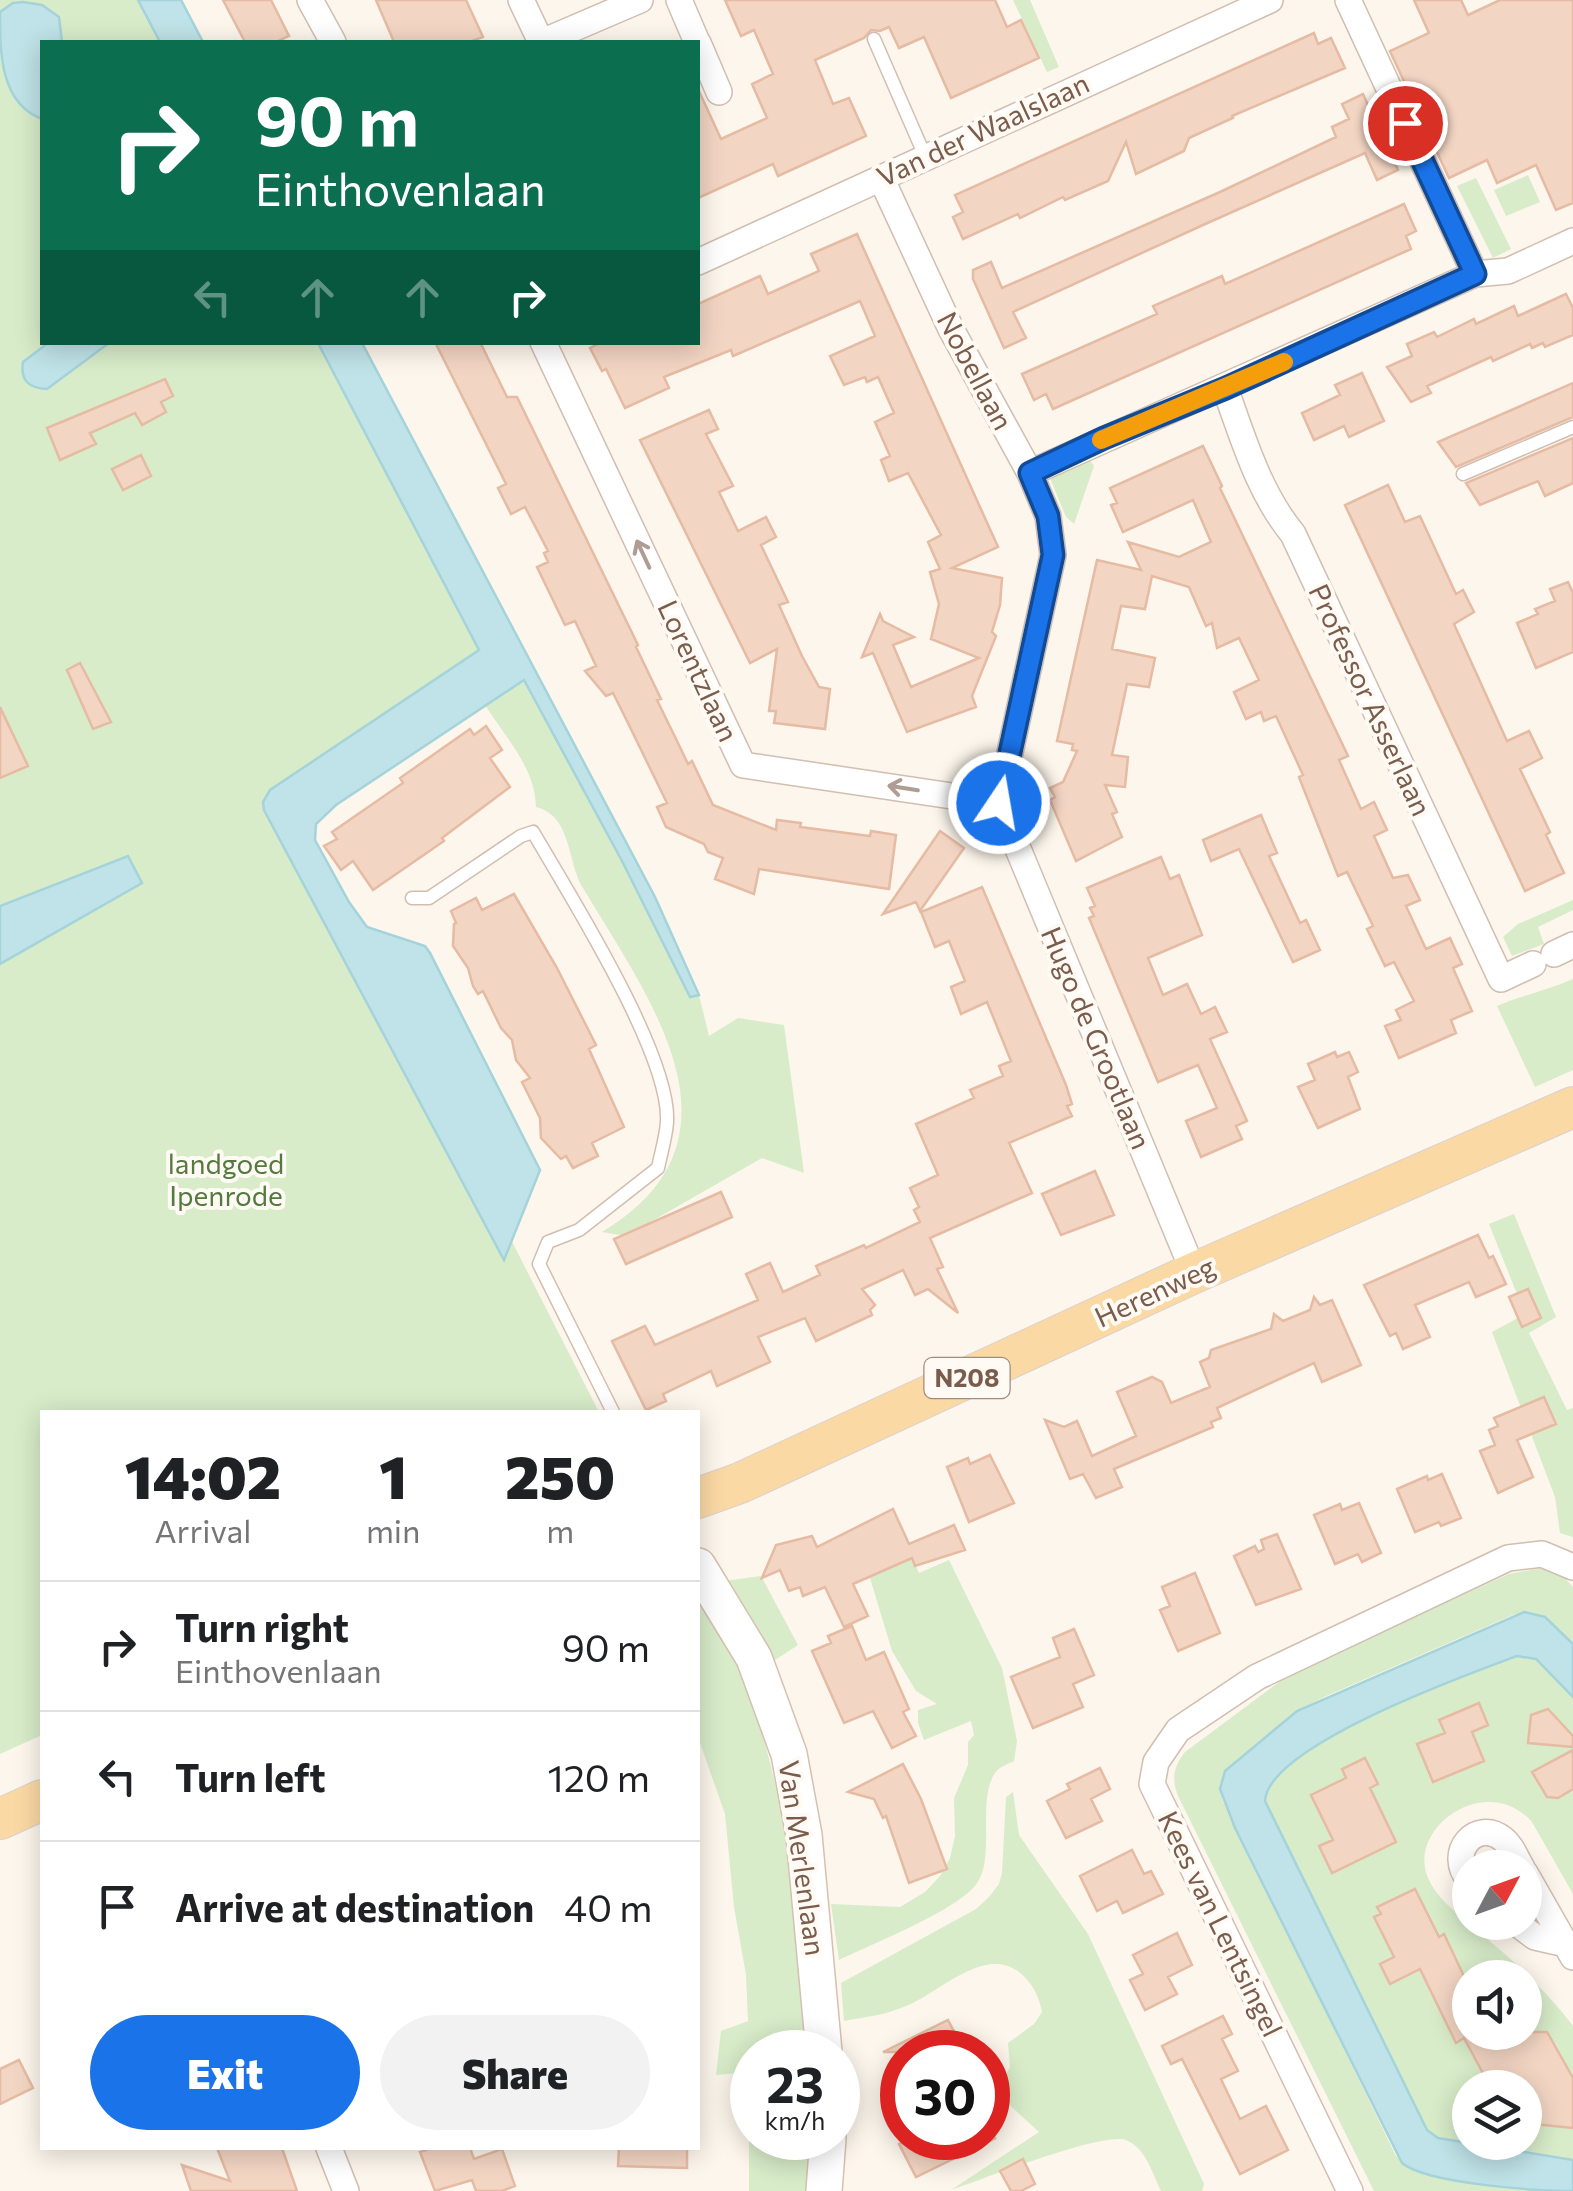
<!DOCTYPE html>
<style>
:root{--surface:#fff;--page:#f2f2f2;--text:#202124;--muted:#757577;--line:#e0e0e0;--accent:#1a73e8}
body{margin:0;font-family:Commissioner,sans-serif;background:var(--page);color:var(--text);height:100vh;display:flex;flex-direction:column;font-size:38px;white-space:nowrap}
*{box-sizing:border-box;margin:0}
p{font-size:32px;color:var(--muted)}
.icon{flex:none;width:55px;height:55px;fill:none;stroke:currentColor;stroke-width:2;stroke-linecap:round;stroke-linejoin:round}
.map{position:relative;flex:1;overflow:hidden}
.side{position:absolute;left:40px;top:1410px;width:660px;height:740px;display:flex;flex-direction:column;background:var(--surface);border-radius:0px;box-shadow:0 5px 25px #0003}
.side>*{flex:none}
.guide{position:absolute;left:40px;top:40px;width:660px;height:305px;border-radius:0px;box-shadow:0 5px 25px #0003;background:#0b6e4f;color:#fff;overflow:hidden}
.needle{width:65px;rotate:49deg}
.controls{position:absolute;left:1452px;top:1850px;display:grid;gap:20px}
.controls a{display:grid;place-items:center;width:90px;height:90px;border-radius:50%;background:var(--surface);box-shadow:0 5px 25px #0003;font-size:50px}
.speed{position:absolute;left:730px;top:2030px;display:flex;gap:20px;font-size:50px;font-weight:700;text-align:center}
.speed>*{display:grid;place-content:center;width:130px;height:130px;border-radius:50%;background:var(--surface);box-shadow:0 5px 25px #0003;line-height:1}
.speed small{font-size:25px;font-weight:400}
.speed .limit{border:15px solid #d22;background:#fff;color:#111}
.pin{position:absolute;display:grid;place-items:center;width:85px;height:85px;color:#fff;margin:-42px;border:5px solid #fff;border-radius:50%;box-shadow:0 2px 10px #0007}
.me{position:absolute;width:110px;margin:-55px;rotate:12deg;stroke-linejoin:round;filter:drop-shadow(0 0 8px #0008)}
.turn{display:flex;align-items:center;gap:35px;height:210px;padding:0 50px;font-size:45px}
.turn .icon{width:130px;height:130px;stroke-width:2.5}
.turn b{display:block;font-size:70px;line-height:85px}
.lanes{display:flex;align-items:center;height:95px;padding:0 50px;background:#0003;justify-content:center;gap:50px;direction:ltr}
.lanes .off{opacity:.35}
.eta{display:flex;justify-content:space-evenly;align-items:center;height:170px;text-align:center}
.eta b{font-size:60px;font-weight:800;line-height:70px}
.cta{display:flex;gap:20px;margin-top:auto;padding:20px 50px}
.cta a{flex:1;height:115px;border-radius:60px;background:var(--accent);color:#fff;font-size:40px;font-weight:800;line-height:115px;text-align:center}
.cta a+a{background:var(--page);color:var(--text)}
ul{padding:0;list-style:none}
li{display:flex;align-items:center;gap:30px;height:130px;padding:0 50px;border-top:2px solid var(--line)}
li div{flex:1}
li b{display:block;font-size:38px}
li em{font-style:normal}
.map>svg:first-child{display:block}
.green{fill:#d8ecc9;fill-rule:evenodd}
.water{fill:#bfe3e8;stroke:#a5d3da;stroke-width:2.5}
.building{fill:#f3d5c3;stroke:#e6bba3;stroke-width:2.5}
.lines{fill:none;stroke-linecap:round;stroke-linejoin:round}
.service-casing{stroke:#d1beb0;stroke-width:15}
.minor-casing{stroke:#d1beb0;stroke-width:28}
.secondary-casing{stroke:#d6c0b0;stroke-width:38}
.primary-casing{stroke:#dad1cd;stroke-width:42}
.service{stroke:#fff;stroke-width:12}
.minor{stroke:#fff;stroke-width:25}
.secondary{stroke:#fff;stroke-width:35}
.primary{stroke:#fbd9a5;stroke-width:40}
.oneway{stroke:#af9d94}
.route-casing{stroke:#114b97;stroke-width:25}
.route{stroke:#1a73e8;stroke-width:18}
.slow{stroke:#f59e0b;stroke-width:18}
.labels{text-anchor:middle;stroke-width:8;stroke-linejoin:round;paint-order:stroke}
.shield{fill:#fffaf3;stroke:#a28b7f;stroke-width:2.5}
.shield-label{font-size:25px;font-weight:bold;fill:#7a5c4d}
.street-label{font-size:28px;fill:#7a5c4d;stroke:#fffaf3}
.park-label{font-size:28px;fill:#537a41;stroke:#fffaf3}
</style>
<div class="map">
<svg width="1573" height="2191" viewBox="0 0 1573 2191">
<rect width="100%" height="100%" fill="#fdf6ec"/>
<path class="green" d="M0 0H153L176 42H42V342L334 343 509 675 290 807 599 1412H42V1735L0 1754Z
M1013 0H1030L1059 67 1047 72Z
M1528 175 1540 202 1506 216 1494 190Z
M1476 178 1511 249 1493 258 1457 186Z
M1086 454 1094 466 1074 524 1066 517 1049 476Z
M524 680 622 861 690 997 699 995 709 1036 738 1018 784 1025 804 1173 762 1158 626 1236 602 1232C757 1139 649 999 583 888 567 862 572 816 536 807 535 767 505 737 485 705Z
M1573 900V910L1538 927 1544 944 1512 956 1503 937 1518 924Z
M1573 979V1070L1535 1087 1497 1006C1523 995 1548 990 1573 979Z
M1514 1214 1556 1317 1529 1333 1567 1410 1573 1408V1537L1560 1533 1555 1497 1492 1332 1525 1314 1489 1224Z
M904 1539 919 1573 949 1560 1002 1668 1017 1741 1014 1761C1008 1764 999 1767 995 1773 976 1801 997 1860 975 1886 951 1913 874 1943 839 1960L831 1904 900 1907 925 1892 940 1876 950 1858 955 1836 954 1798 968 1765V1742L974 1735 971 1721 924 1740 918 1723V1710L937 1704 916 1691 892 1651 867 1568Z
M1546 1567 1561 1574 1573 1587V1643L1540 1615 1515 1614 1324 1697 1297 1711 1238 1759 1222 1799 1396 2156 1417 2172 1538 2191H1374L1179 1798C1171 1780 1173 1767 1185 1752L1294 1671 1509 1574Z
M761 1576 798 1645 772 1662 724 1581Z
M698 1584C710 1606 725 1629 734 1652 786 1779 800 1917 812 2052H752V2138H816V2191H749V2072L716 2075 721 2031 748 2021 746 1975 734 1907 725 1814 698 1737Z
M1530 1655 1542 1663 1573 1697V1894L1532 1822C1485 1769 1400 1832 1431 1884 1444 1907 1473 1925 1492 1943 1521 1967 1550 1996 1573 2026V2160L1437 2138 1427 2130 1265 1801C1268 1744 1466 1677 1517 1656ZM1470 1978H1525V2032H1470ZM1470 2088H1525V2142H1470Z
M1013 1792 1019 1835 1088 1934 1204 2184 1202 2191H1161C1152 2173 1146 2148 1126 2140 1102 2131 982 2180 951 2190L1039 2132 1003 2099 998 2090 1010 2067 1008 2043 1034 2024 1042 2012C1039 1996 1032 1982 1019 1972 984 1945 939 1993 906 2006 886 2015 865 2017 844 2021L841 1983 976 1909 989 1897 999 1884 1002 1873 1006 1797Z"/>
<path class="water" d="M138 0H181L203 42H160Z
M23 2 42 5 59 17 62 42H42V119C0 103 0 53 0 12L13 3Z
M48 343V342L109 343 47 389C29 388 20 381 23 362Z
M318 343H362L655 897 699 995 690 997 622 861 524 680 336 805 316 824 315 840 349 902 367 927 425 946 430 953 540 1170 504 1260 264 810 263 802 270 790 479 650Z
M128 856 142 883 0 964V906Z
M1524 1612 1545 1617 1573 1644V1697L1536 1659 1517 1656C1466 1675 1268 1746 1265 1801L1427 2130 1438 2138 1573 2160V2191C1539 2191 1427 2184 1402 2163L1235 1828 1220 1789 1225 1771 1297 1711Z"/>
<path class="building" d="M223 0H271L289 36 276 42H245Z
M376 0H466L483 37 469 42H394Z
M725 0H995L1007 27 1021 20 1039 58 951 98 924 37 899 48 889 27 880 31 871 30 864 38 815 60 833 104 849 98 866 136 778 176 773 164 698 198V89L721 139 767 118 752 84 773 74 754 30 741 36Z
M1414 0H1461L1468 15 1500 0H1573V203L1556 210 1536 165 1497 183 1487 160 1449 178 1390 51 1429 33Z
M1314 33 1318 44 1331 38 1345 68 1232 116 1233 118 1189 138 1184 151 1136 174 1126 142 1108 181 1065 200 1063 197 1020 218 1018 214 963 239 953 217 963 212 955 195Z
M1363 94 1398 170 1377 180 1365 153 1203 225 1013 312 1026 338 1004 348 973 279V270L991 262 1002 288 1220 192 1336 137 1332 127 1349 119 1342 104Z
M1404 204 1416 231 1406 236 1411 249 1053 409 1046 394 1034 400 1022 374 1157 314 1153 306 1222 276 1225 284Z
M857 234 998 547 952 568 1002 578 1000 605 992 632 996 636 972 696 976 707 907 732 873 653 862 657 880 614 883 621 914 637 893 645 911 687 979 658 931 639 939 604 930 572 940 569 928 542 941 535 908 473 889 481 881 460 890 456 875 422 894 413 878 377 867 382 865 377 844 385 830 356 875 336 860 301 733 356 731 350 664 377 669 388 625 408 606 369 602 371 590 348 602 342H698V304L760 276 768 294 790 284 819 271 811 254Z
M1566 294 1573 308V335L1545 347 1543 343 1532 348 1530 344 1493 361 1491 357 1427 386 1431 393 1411 402 1387 367 1412 356 1407 344 1434 332 1437 337 1474 319 1476 324 1514 306 1518 316Z
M435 342H480L507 397H517L638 645 636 647 661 699 657 700 678 743 688 764 692 761 713 805 776 830 777 820 801 823 800 827 870 836 871 831 896 835 889 889 759 869 754 894 715 879 723 858 708 852 704 844 666 827 657 807 667 803 625 717 613 693 606 696 585 671 596 666 575 621 565 625 537 567 548 562 544 553 548 551 525 507 511 514 498 488 506 484Z
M1362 373 1384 421 1349 437 1344 426 1314 440 1302 413 1340 395 1335 385Z
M165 379 173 396 161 402 166 412 142 425 135 413 90 433 96 444 60 460 47 428Z
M1573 383V417L1456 467 1438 442Z
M709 410 718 429 706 434 733 486 719 492 738 531 766 517 776 537 761 545 788 602 779 605 802 656 819 687 830 689 825 729 774 723 776 711H769L777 649 750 663 640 440Z
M1573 438V483L1545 496 1538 481 1480 505 1466 483Z
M1203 446 1222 486 1220 488 1348 756 1339 760 1361 809 1374 802 1387 830 1374 836 1393 878 1408 875 1420 900 1406 906 1426 949 1450 938 1462 964 1453 968 1472 1011 1451 1020 1456 1033 1399 1058 1385 1026 1401 1020 1396 1010 1414 1001 1394 962 1385 966 1367 929 1373 926 1347 872 1338 876 1299 777 1303 775 1276 716 1264 721 1261 712 1246 719 1234 692 1259 680 1239 638 1217 648 1212 623 1206 626 1189 587 1152 576 1145 609 1121 606 1112 649 1155 658 1149 687 1127 684 1112 755 1128 757 1125 787 1105 785 1117 812 1112 814 1122 837 1076 861 1050 800 1055 797 1050 788 1063 782 1077 751 1072 750 1073 744 1057 741 1097 560 1141 570 1128 542 1179 557 1211 542 1193 500 1123 532 1111 505 1117 503 1110 488Z
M141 455 151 476 123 490 112 469Z
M1388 485 1405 522 1420 516 1456 594 1463 590 1474 612 1454 624 1507 741 1529 731 1542 758 1520 769 1550 832 1546 835 1564 873 1525 891 1345 505Z
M1568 582 1573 593V652L1536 668 1517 623 1538 614 1535 609 1555 601 1550 589Z
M80 663 111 722 93 729 67 670Z
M0 707 28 766 0 778Z
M486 726 502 750 490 758 510 787 442 838 444 841 373 890 353 861 341 870 324 846 337 839 332 832 403 783 400 778 470 729 474 735Z
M1261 815 1277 853 1269 856 1300 923 1306 920 1320 950 1293 962 1239 849 1211 861 1203 840Z
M940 831 964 848 920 911 916 902 883 914Z
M1161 857 1170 879 1179 875 1202 935 1148 958 1163 995 1187 984 1201 1014 1215 1007 1227 1032 1210 1039 1247 1121 1236 1126 1242 1139 1201 1157 1186 1121 1217 1108 1198 1065 1158 1082 1089 918 1094 916 1090 908 1095 906 1087 888Z
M982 887 1066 1085 1072 1104 1067 1106 1072 1116 1009 1143 1032 1193 930 1238 943 1267 937 1269 958 1313 928 1289 915 1295 903 1270 862 1289 875 1305 870 1310 872 1315 816 1341 805 1318 758 1337 770 1362 717 1386 711 1371 663 1394 666 1401 646 1410 612 1341 645 1326 655 1345 758 1300 746 1274 770 1263 783 1292 820 1275 816 1266 864 1245 866 1248 920 1222 914 1210 919 1207 910 1188 938 1175 916 1124 974 1098 970 1090 1003 1076 999 1066 1011 1061 987 1002 961 1014 951 987 965 981 949 941 935 947 921 912Z
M514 894 557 968 596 1045 589 1049 624 1127 592 1143 598 1156 573 1168 566 1156 561 1159 541 1138 540 1118 522 1082 530 1078 516 1060 512 1040 501 1028 483 991 478 994 473 986 468 968 453 946 454 924 456 923 451 911 476 898 482 910Z
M1335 1052 1337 1057 1349 1052 1358 1072 1348 1077 1360 1109 1318 1128 1298 1087 1315 1080 1308 1064Z
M1095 1171 1114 1215 1061 1235 1042 1194Z
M721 1192 732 1217 626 1264 614 1239Z
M1478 1235 1489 1258 1493 1256 1506 1284 1476 1297 1469 1282 1415 1305 1430 1337 1403 1349 1396 1333 1390 1336 1364 1285Z
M1528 1289 1541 1318 1522 1327 1509 1297Z
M1314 1297 1320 1305 1332 1300 1361 1365 1322 1382 1314 1363 1217 1408 1221 1418 1211 1422 1213 1427 1114 1469 1122 1487 1096 1498 1083 1474 1070 1479 1045 1420 1064 1427 1077 1421 1092 1456 1136 1436 1117 1392 1152 1377 1162 1382 1171 1403 1210 1387 1200 1362 1209 1358 1211 1350 1271 1329 1274 1314 1283 1321 1310 1310Z
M1544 1397 1556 1424 1517 1440 1533 1477 1498 1493 1480 1451 1495 1445 1489 1430 1498 1426 1494 1418Z
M990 1455 1014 1503 969 1522 947 1467 968 1458 970 1464Z
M1442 1474 1461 1518 1441 1526 1439 1522 1415 1532 1397 1489 1427 1476 1428 1480Z
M1359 1503 1381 1553 1362 1562 1358 1554 1335 1564 1314 1515 1340 1504 1342 1510Z
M893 1509 909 1544 954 1525 965 1550 915 1566 912 1558 853 1584 868 1616 844 1627 825 1587 803 1596 800 1587 789 1591 780 1570 762 1578 776 1545 812 1536 817 1547Z
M1277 1534 1301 1589 1256 1605 1234 1556 1255 1546 1258 1552 1264 1549 1261 1540Z
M1195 1573 1220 1633 1178 1651 1160 1610 1170 1606 1162 1587Z
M852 1626 866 1660 884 1652 909 1709 903 1712 916 1736 892 1748 873 1711 844 1723 812 1651 831 1643 828 1636Z
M1074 1629 1094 1675 1073 1684 1083 1707 1033 1728 1011 1677 1060 1657 1053 1638Z
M1479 1703 1488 1725 1472 1732 1484 1761 1433 1782 1417 1744 1445 1733 1439 1720Z
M1548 1709 1573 1736V1747L1528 1743 1531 1715Z
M1573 1750V1789L1558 1798 1547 1797 1532 1772Z
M1365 1758 1378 1784 1370 1788 1396 1842 1332 1873 1319 1846 1333 1840 1311 1795 1346 1778 1342 1769Z
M903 1764 921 1799 947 1869 909 1883 886 1816 883 1818 874 1799 848 1792Z
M1100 1768 1110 1789 1091 1799 1102 1821 1066 1838 1047 1801 1070 1789 1067 1784Z
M1132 1850 1144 1874 1151 1871 1163 1894 1123 1913 1117 1901 1097 1911 1080 1876Z
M1415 1889 1439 1937 1444 1934 1470 1989V2032H1547L1573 2078V2128L1525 2123V2088H1491L1464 2038 1456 2043 1420 1969 1390 1984 1380 1964 1394 1957 1374 1917 1381 1914 1377 1907Z
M1177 1933 1192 1965 1168 1977 1177 1994 1145 2010 1130 1980 1143 1974 1133 1955Z
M1223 2016 1232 2034 1222 2039 1238 2071 1221 2079 1240 2119 1266 2106 1288 2150 1240 2174 1182 2059 1171 2064 1162 2046Z
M948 2020 965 2052H883Z
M19 2060 33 2088 0 2104V2069Z
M912 2138H996L916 2177 899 2144Z
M217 2148H282L297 2191H191L182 2165 230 2181Z
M432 2148H470L474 2159 502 2149 515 2186 502 2191H476L472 2180 435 2191 420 2152Z
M619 2148H687V2168L618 2166Z
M1023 2159 1035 2184 1021 2191H1011L1000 2171Z"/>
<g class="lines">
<defs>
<path id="service" d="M874 39 925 156
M1463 474 1573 427
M412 898H429L521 836 533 832C569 894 671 1055 667 1122 666 1137 661 1153 658 1168L579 1230 548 1242 539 1264 613 1412"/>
<path id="minor" d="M310 0 333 42
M521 0 541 42
M679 0 697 42
M1348 0 1475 274
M542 42 640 0
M698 43 719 92
M881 178 951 329 1030 473 1048 516 1053 555 999 803
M698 262 1270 0
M543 342 743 765 999 803
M1225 388C1243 438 1259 493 1293 534L1501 979 1533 964
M1030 473 1475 274 1508 271 1573 241
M999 803 1194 1273
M1554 954 1573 945
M1525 1873 1573 1957
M1470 1881C1445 1852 1477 1818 1503 1839 1512 1846 1516 1858 1522 1868
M1515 1922 1535 1937 1566 1944
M329 2148 346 2191
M1350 2191 1152 1784 1156 1762 1178 1730 1257 1677 1508 1558 1542 1554 1573 1567"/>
<path id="secondary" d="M698 1566 754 1658 789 1754 804 1835 824 2052
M824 2191 828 2138"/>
<path id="primary" d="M698 1498 740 1483 1194 1273 1573 1107
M0 1819 42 1800"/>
</defs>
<use href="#service" class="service-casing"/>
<use href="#minor" class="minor-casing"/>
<use href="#secondary" class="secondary-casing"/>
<use href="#primary" class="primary-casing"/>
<use href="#service" class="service"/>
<use href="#minor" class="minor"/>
<use href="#secondary" class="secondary"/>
<use href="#primary" class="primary"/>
</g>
<defs><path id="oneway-shaft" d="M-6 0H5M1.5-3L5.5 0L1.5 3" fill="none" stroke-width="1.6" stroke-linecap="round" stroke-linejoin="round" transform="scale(2.5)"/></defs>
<g class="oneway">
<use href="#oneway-shaft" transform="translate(643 554) rotate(-115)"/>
<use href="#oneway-shaft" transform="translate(903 788) rotate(-171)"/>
</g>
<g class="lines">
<defs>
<path id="route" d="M999 803 1053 555 1048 516 1030 473 1104 438 1226 388 1475 274 1405 123"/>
</defs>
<use href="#route" class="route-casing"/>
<use href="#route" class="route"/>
<path class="slow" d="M1101 440 1284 362"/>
</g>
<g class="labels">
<rect class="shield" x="924.5" y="1358" width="85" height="40" rx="8"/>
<g class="shield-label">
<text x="967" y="1387">N208</text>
</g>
<g class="street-label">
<text transform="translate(983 130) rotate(-25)" y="10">Van der Waalslaan</text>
<text transform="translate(975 371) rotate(62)" y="10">Nobellaan</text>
<text transform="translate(698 671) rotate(65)" y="10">Lorentzlaan</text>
<text transform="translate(1370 700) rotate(65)" y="10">Professor Asserlaan</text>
<text transform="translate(1096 1038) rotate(67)" y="10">Hugo de Grootlaan</text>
<text transform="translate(1155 1292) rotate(-25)" y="10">Herenweg</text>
<text transform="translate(802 1858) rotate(82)" y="10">Van Merlenlaan</text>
<text transform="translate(1220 1924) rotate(64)" y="10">Kees van Lentsingel</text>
</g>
<g class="park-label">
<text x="226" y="1174">landgoed<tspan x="226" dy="32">Ipenrode</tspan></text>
</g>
</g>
</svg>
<div class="controls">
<a><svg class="needle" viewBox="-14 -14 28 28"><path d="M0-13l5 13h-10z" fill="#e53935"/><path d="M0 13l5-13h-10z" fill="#757577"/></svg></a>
<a><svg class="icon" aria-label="sound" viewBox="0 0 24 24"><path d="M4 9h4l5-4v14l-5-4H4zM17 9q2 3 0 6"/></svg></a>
<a><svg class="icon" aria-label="layers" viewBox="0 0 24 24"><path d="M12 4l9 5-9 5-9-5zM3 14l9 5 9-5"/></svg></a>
</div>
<div class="speed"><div>23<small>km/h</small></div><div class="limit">30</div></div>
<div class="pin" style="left:1405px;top:123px;background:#d93025"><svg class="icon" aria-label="arrive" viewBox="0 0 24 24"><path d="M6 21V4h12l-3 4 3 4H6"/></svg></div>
<svg class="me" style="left:999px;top:803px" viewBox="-20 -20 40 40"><circle r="17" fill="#1a73e8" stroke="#fff" stroke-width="3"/><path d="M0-11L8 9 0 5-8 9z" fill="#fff"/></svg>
<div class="guide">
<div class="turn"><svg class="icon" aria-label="right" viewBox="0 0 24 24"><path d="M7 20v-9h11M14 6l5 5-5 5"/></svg><div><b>90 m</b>Einthovenlaan</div></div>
<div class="lanes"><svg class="icon off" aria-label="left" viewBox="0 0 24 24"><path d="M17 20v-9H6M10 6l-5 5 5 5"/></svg><svg class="icon off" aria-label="ahead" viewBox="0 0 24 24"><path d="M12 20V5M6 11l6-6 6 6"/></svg><svg class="icon off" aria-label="ahead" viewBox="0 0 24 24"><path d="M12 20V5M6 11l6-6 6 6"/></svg><svg class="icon" aria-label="right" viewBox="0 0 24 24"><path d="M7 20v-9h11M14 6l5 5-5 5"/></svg></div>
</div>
<section class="side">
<div class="eta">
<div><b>14:02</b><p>Arrival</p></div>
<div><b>1</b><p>min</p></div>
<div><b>250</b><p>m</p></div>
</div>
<ul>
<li><svg class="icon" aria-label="right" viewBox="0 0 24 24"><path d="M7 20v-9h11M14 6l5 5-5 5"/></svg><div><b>Turn right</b><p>Einthovenlaan</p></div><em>90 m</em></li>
<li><svg class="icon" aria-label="left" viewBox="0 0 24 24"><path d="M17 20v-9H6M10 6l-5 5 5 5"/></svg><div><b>Turn left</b></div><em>120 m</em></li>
<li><svg class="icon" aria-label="arrive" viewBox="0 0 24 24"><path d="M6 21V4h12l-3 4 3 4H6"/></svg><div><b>Arrive at destination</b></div><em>40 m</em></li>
</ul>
<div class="cta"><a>Exit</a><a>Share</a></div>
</section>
</div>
